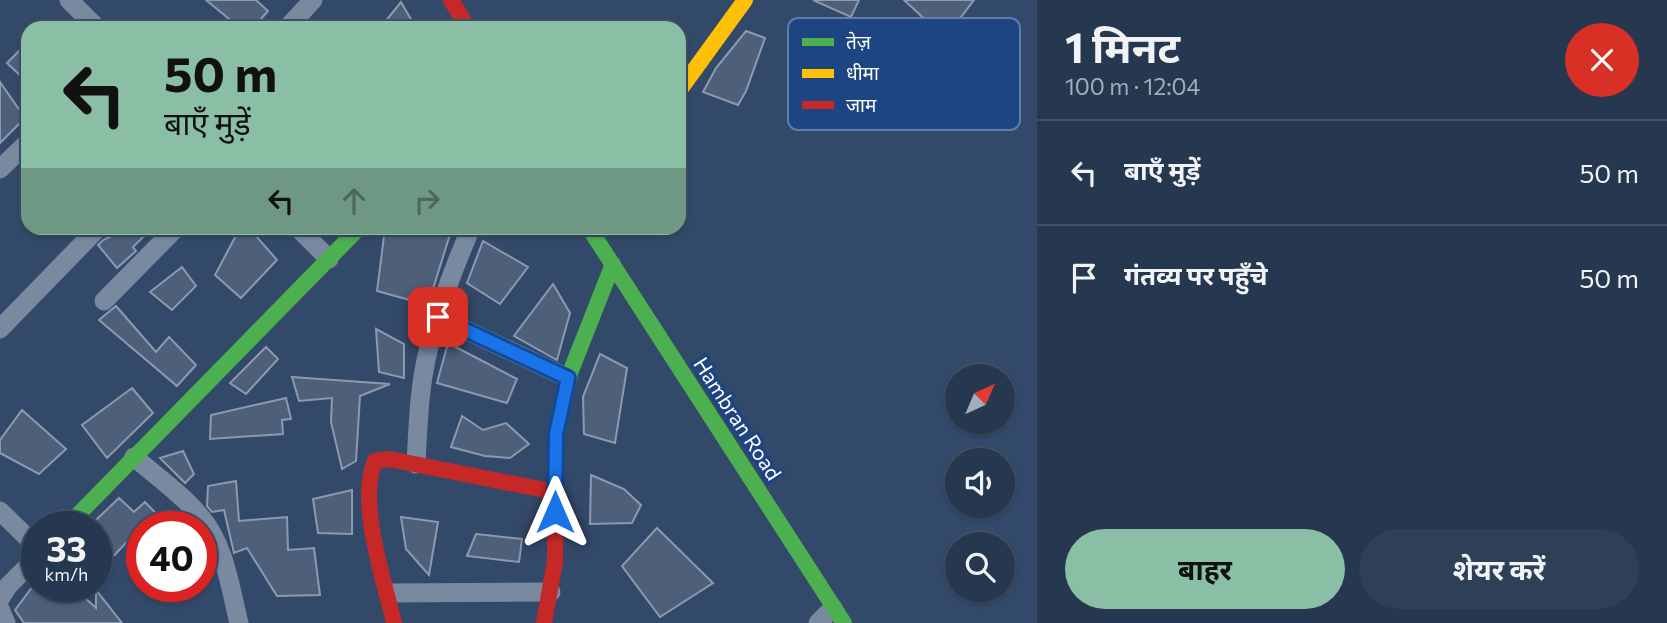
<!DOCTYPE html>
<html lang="hi">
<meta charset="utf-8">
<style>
:root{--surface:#263750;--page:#2e3f57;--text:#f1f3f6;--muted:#a4acb7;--line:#425167;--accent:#8abfa5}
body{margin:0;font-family:Commissioner,"Noto Sans Devanagari",sans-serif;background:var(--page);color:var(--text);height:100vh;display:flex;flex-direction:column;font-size:26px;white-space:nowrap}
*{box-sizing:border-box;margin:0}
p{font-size:23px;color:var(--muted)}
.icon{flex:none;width:38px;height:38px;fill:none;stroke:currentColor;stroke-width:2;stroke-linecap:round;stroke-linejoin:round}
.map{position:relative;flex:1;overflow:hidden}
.sheet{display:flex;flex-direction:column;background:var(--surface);width:630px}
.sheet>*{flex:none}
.top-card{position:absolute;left:21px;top:21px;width:665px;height:214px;border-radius:21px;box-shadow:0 2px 5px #0004,0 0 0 2px var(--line);background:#8abfa5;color:#111;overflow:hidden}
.needle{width:46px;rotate:44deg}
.fabs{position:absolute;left:945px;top:364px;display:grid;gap:14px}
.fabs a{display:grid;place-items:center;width:70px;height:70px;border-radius:50%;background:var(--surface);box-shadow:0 2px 5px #0004,0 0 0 2px var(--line);font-size:35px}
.speed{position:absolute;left:21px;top:511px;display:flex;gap:14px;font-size:35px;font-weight:700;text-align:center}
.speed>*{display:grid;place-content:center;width:91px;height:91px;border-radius:50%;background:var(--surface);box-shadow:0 2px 5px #0004,0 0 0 2px var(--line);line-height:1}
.speed small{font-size:18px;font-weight:400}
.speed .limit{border:10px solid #d22;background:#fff;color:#111}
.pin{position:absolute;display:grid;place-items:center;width:60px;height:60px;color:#fff;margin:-30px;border-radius:14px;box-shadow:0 4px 10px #0006}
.me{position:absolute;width:77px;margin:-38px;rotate:0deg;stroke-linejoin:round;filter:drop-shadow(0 0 5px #0008)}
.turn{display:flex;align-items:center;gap:24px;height:147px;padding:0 28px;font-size:32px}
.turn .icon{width:91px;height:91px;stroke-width:2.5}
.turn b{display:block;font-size:49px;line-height:60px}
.lanes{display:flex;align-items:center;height:66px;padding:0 28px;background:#0003;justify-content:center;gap:35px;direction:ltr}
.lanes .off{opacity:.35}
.round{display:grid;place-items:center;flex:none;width:74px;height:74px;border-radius:37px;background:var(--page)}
.headline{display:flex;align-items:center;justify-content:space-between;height:119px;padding:0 28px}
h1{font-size:42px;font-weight:700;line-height:52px}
.cta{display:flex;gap:14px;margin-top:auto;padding:14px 28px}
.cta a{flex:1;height:80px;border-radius:42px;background:var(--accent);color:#111;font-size:28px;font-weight:700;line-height:80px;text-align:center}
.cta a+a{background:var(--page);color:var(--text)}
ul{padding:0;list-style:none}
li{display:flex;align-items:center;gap:21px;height:105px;padding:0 28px;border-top:2px solid var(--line)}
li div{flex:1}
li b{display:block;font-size:26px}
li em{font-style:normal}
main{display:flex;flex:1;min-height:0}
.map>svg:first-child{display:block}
.building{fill:#4d5f79;stroke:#8c9aaf;stroke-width:2}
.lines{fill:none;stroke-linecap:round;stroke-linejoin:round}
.street{stroke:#7989a0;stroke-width:19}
.fast{stroke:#4caf50;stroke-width:16}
.slow{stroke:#ffc107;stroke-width:16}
.jam{stroke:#c62828;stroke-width:16}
.route-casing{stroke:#114b97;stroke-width:18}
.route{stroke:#1a73e8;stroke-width:12}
.labels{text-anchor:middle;stroke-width:7;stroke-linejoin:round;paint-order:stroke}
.street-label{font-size:21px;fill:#fff;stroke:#1c4581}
.key{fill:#1c4581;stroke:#607da7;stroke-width:2}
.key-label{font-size:19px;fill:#fff}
</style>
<main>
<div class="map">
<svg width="1037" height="623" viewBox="0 0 1037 623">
<rect width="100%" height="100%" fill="#33496a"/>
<path class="building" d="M206 0H256L268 11 253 28H240Z
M813 0H859L851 17Z
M904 0H974L945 38Z
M401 2 416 28H380Z
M746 31 765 38 746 91 738 105 703 92 716 68Z
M28 42V83L7 63Z
M0 82 25 118 0 143Z
M130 228H152L133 247 136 251 117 268 98 245 103 240Z
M240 228H249L277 260 241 298 215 275Z
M385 228H452L428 305 377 291Z
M483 241 528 267 500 304 467 283Z
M182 267 196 286 172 310 150 292Z
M553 284 570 313 557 360 514 336Z
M116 306 156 352 169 337 196 365 177 386 99 320Z
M376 329 404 344V378L379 372Z
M448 343 517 379 507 403 437 383Z
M266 347 278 359 246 394 230 383Z
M600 354 627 368 615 443 584 434 583 397Z
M292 377 390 384 360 396 356 461 342 469 331 422 332 398 299 401Z
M132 388 153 413 107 458 82 425Z
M286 398 291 419 282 420 283 434 210 439 211 415Z
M22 410 66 449 39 474 0 453V440Z
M462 416 483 430 506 423 529 444 510 458 485 456 451 447Z
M183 451 194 474 185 483 160 458Z
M591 475 624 489 641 505 632 523 590 524Z
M236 481 239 521 287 517 288 550 314 548 320 595 277 596 247 548 234 553 224 510 212 512 207 506 208 486Z
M352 490V534L318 533 313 499Z
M119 498 134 512 145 502 169 527H142V556L128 541 96 574V520Z
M401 517 438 522 429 575 406 549Z
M657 528 713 583 660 617 622 566Z
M476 534 522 539 519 562 467 556Z
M33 586H72L96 608V590L122 623H24L15 610Z"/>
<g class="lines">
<path class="street" d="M69 0 97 28
M287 28 313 0
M0 169 28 142
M298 228 329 259
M104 301 176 228
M438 317 568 378
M0 329 98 228
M134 457C156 476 182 494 200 516 225 545 230 587 239 623
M416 464C418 427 419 388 428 351 438 309 454 267 471 228
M0 511 37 547
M388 593 551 592
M0 599 8 586 37 557
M0 609 6 623
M818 623 833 608"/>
<path class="fast" d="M589 228 844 623
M560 414 568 378 613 264
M66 527 359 228"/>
<path class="slow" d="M679 91 745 0"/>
<path class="jam" d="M451 0 468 28
M394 623C384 580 357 501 375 461L389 459 555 492
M544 623 555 561 556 434 560 414"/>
</g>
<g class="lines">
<defs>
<path id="route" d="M438 317 568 378 556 434 555 512"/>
</defs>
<use href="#route" class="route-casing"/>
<use href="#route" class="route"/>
</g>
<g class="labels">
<g class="street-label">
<text transform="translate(737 419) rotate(57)" y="7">Hambran Road</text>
</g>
</g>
<rect x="788" y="18" width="232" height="112" rx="10" class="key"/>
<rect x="802" y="38" width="32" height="8" fill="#4caf50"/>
<rect x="802" y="69" width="32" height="9" fill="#ffc107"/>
<rect x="802" y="101" width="32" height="8" fill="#c62828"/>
<g class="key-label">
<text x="846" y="49">तेज़</text>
<text x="846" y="80">धीमा</text>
<text x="846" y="112">जाम</text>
</g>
</svg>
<div class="fabs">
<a><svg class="needle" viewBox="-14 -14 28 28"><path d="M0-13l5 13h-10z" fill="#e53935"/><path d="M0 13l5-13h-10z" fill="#a4acb7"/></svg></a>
<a><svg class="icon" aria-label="sound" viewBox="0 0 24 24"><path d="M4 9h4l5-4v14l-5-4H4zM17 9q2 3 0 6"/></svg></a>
<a><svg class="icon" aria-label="search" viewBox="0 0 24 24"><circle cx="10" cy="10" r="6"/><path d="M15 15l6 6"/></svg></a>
</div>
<div class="speed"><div>33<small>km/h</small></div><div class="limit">40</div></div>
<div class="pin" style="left:438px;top:317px;background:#d93025"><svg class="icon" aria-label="arrive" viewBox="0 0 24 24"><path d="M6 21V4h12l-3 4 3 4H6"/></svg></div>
<svg class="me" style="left:555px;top:512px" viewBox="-20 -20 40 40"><path d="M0-17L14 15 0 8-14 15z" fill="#1a73e8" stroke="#fff" stroke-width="4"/></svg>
<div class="top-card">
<div class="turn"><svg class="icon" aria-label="left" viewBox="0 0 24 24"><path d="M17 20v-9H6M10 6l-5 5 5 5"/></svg><div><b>50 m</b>बाएँ मुड़ें</div></div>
<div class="lanes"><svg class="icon" aria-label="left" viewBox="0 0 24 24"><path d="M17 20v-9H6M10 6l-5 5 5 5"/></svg><svg class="icon off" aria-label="ahead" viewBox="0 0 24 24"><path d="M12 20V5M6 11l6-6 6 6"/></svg><svg class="icon off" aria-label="right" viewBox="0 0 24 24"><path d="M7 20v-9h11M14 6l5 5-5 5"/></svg></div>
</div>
</div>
<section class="sheet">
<div class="headline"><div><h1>1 मिनट</h1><p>100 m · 12:04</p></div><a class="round" style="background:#d93025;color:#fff"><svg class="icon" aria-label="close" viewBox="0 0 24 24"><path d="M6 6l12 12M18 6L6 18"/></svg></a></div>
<ul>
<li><svg class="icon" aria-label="left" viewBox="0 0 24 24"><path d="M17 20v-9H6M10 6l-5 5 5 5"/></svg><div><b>बाएँ मुड़ें</b></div><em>50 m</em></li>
<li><svg class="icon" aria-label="arrive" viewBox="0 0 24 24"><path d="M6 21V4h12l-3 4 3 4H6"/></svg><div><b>गंतव्य पर पहुँचे</b></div><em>50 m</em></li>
</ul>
<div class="cta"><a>बाहर</a><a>शेयर करें</a></div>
</section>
</main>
